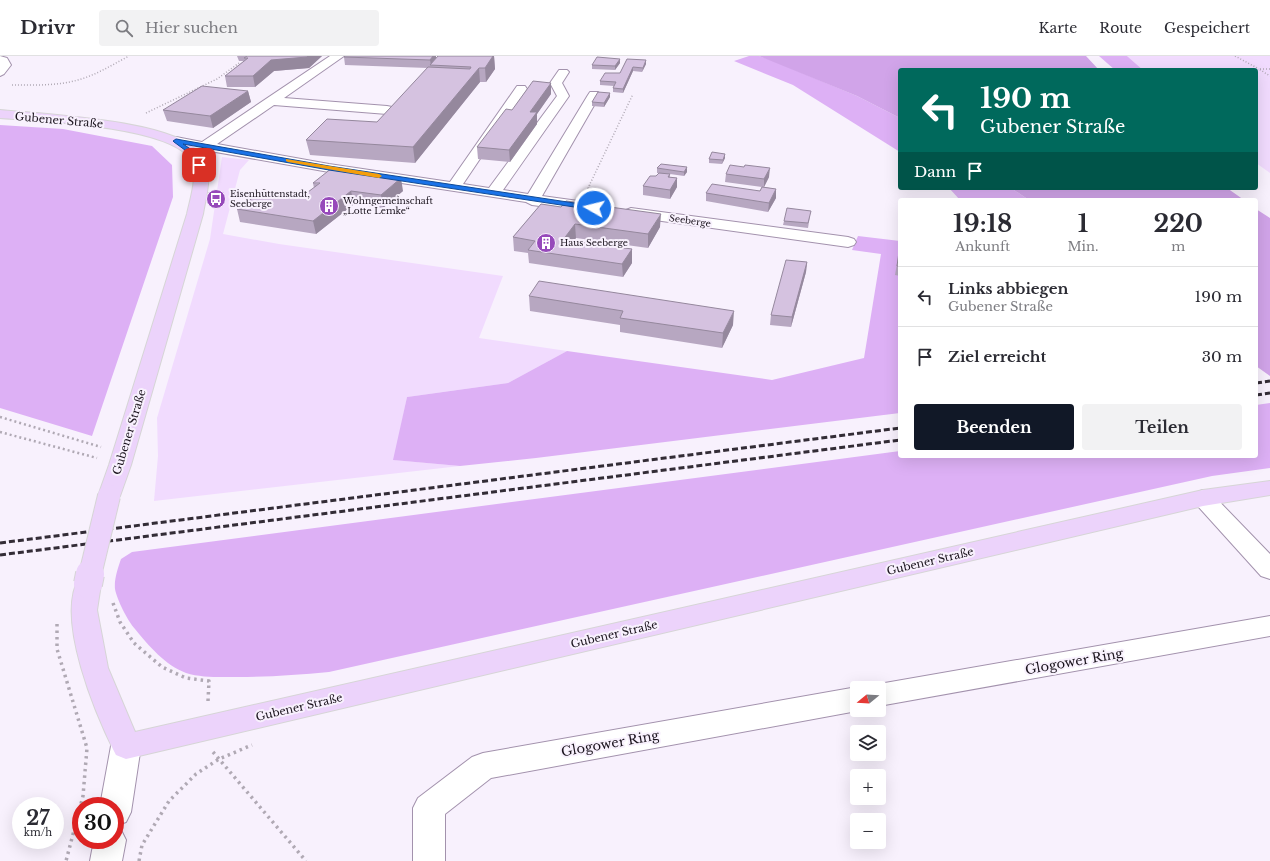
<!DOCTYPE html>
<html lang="de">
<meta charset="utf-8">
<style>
:root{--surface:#fff;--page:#f2f2f3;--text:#2b2b33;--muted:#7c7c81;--line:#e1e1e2;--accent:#111827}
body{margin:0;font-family:"Libre Baskerville",serif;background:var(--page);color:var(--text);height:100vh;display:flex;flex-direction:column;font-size:15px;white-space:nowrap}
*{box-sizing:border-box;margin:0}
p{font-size:13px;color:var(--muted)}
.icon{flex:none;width:22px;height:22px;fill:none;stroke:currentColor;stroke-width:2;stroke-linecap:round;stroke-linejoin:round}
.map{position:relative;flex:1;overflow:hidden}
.details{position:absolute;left:898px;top:142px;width:360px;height:260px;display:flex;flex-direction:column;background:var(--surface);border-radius:4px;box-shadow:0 4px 16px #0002}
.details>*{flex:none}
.banner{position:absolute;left:898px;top:12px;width:360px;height:122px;border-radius:4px;box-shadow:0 4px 16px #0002;background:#00695c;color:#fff;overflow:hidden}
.needle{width:26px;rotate:252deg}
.buttons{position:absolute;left:850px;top:625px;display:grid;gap:8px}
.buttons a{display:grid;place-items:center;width:36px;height:36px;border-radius:4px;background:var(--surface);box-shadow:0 4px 16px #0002;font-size:20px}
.speed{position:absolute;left:12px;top:741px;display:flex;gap:8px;font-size:20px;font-weight:700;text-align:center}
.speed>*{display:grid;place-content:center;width:52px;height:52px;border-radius:50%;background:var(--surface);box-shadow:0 4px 16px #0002;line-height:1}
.speed small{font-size:10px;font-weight:400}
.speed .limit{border:6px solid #d22;background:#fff;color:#111}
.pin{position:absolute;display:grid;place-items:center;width:34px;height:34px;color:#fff;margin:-17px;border-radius:8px;box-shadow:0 2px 6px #0006}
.me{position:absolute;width:44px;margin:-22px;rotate:278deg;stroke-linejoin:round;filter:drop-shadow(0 0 3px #0008)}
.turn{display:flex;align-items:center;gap:14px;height:84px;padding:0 16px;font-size:18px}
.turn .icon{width:52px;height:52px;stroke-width:2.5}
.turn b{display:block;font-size:28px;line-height:34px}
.then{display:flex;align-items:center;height:38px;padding:0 16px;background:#0003;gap:8px;font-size:15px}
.eta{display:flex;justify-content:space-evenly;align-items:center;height:68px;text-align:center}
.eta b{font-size:24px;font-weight:700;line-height:28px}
.action{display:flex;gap:8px;margin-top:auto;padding:8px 16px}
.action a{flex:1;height:46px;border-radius:4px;background:var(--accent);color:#fff;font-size:16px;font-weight:700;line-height:46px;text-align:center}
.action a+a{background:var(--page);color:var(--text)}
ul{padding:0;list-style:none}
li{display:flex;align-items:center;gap:12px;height:60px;padding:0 16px;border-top:1px solid var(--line)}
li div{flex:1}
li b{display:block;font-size:15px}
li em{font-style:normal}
header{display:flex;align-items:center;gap:24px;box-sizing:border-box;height:56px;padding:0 20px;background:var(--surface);border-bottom:1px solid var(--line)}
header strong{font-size:19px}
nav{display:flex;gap:22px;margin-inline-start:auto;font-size:14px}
.search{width:280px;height:36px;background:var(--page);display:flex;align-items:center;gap:10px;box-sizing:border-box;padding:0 14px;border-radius:4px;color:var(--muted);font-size:15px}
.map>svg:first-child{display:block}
.green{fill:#f1dbfe}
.forest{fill:#ddb0f5}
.water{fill:#d1a4e9}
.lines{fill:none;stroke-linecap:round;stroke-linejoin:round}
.minor-casing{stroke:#a392ad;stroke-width:2}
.major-casing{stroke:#d6d5d6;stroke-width:2}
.path-far3{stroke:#b0a9b4;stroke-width:1.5;stroke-dasharray:1 2;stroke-linecap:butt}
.path-far2{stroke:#b0a9b4;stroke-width:2;stroke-dasharray:1.5 2.5;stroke-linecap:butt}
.path-far1{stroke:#b0a9b4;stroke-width:2.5;stroke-dasharray:2 3;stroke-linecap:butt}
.path{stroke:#b0a9b4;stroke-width:3.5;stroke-dasharray:2.5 4;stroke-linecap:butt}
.minor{fill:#fff;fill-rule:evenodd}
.major{fill:#ecd3fb;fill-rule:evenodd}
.rail{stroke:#332c36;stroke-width:3;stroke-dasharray:6 3;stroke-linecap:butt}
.major-bridge-far1-casing{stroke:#d6d5d6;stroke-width:24;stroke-linecap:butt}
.major-bridge-casing{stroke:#d6d5d6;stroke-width:30;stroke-linecap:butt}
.major-bridge-far1{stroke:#ecd3fb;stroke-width:22}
.major-bridge{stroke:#ecd3fb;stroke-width:28}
.wall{fill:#b7a7c1}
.shaded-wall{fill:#95889d}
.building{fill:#d5c2e0;stroke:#95889d}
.route{fill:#1a73e8;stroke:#114b97}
.slow{fill:#f59e0b}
.labels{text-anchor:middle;stroke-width:4;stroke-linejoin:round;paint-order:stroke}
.far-poi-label{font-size:9px;fill:#1b141e;stroke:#f8f1fd;text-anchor:start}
.far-street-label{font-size:9px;fill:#1b141e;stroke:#f8f1fd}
.street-label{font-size:11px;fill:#1b141e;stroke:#f8f1fd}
.near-street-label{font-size:13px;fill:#1b141e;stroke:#f8f1fd}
</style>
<header>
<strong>Drivr</strong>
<div class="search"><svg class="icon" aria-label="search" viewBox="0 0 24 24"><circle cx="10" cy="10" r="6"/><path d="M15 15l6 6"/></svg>Hier suchen</div>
<nav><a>Karte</a><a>Route</a><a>Gespeichert</a></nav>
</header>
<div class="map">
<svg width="1270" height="805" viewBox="0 0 1270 805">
<rect width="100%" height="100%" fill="#f8f1fd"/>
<path class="green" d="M1127 0H1270V117L1256 107V14H1143Z
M222 101 249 104 240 114 223 178 279 188 503 220 479 282 567 295 508 327 407 341 394 404 460 410 154 445 158 400 157 362 210 183Z"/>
<path class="forest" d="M749 0H759L771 4 857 40 900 62V96L793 29 734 5Z
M1099 0H1127L1143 14H1115Z
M0 69 63 73 152 90 172 109 173 141 92 380 0 352Z
M949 132H1011L1029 144H960Z
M858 180 900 185V357L536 402 460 410 393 404 407 341 508 327 567 295 772 324 864 302 881 198 852 194Z
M1270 347V412L1212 420 329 616C298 619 268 621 238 621 221 621 202 622 186 617 165 609 149 590 135 573 128 565 117 544 115 533 114 523 118 512 121 503L132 496 900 395V400H1256V349Z"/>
<path class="water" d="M759 0H1086L1099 14H900V62L857 40Z
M1011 132H1227L1244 144H1029Z
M1256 153 1270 162V320L1256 310Z"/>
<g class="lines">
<defs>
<path id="minor" d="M0 0 7 2 11 9 4 18 0 20Z
M330 0H344L284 42 387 50 392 51 393 54 392 57 387 58 274 49 217 88 329 108 450 126 517 30H525L527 33 463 128 489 132 557 40 550 27 559 14H567L569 16 562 27 569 40 503 134 528 138 588 39 590 36H598L600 39 542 140 593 147 598 149 601 152 598 155 593 157 532 149 526 146 329 116 176 89 171 88 169 85 171 82 176 81 202 86Z
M631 152 848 181 854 183 856 186 854 189 848 191 626 160 623 157 626 154Z
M1203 434 1211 437 1270 498V523L1261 520 1195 447 1191 442 1195 437Z
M1270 560V580L879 650V632H868L879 628Z
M857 631 859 632H857V654H859L857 655 491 722 445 758V805H413V752L418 742 472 701 483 697Z
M126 677 136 681 141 690 131 756 126 766 115 770V750H100L111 690 116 681Z
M115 771 121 774 126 784 122 805H90L94 784H115Z"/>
<path id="major" d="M0 54C41 58 179 64 202 99 214 116 206 139 203 158L131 409 120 440 117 445 109 448 101 445 98 440 109 409 187 158C190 143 200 115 189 101 164 70 40 65 0 62Z
M1270 425V439L1203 450 126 703 116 699C96 659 55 563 79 522L88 519 97 522 101 528 97 554 108 612 135 676 1203 434Z"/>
</defs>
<use href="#minor" class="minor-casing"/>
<use href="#major" class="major-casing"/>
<path class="path-far3" d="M1235 0 1259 13
M1270 13H1259L1270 20
M12 29C34 29 57 30 78 24 96 19 112 9 129 0
M146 57 217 23 239 7
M589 130 633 38"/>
<path class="path-far2" d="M588 133 590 129"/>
<path class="path-far1" d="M0 361 101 391
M0 376 97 402"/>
<path class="path" d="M113 547 120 566 134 587 162 611 186 622 209 625 208 645
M57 568V593L87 692 83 740 66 805
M213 696 306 805
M139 805 142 789 169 745 196 718 219 703 252 689"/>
<use href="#minor" class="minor"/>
<use href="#major" class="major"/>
<path class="rail" d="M1256 327 1270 325
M1256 339 1270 337
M0 487 900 372
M0 499 900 384"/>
<defs>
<path id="major-bridge-far1" d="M90 519 109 440"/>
<path id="major-bridge" d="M88 528 90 518"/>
</defs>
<use href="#major-bridge-far1" class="major-bridge-far1-casing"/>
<use href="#major-bridge" class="major-bridge-casing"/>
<use href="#major-bridge-far1" class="major-bridge-far1"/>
<use href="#major-bridge" class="major-bridge"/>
</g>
<path class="wall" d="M237 0H322L309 12 274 15 255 31H227L225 20 244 5H239Z
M436 0V2L438 0H494L495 13 486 26H480L415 107 310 99 306 84 377 66 428 12 345 9 344 1Z
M620 3V7L615 14 592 13V9Z
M627 3 646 8 642 16 633 15 623 37 613 36V32L614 30 600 29V25L620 17Z
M551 27V38L537 58V68L510 106 478 103 477 91 512 54Z
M248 35 251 46 213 72 167 65 163 54Z
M610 41 604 51 592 50V46Z
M725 102 722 108 709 107V103Z
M657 112 687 116 684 120 670 118V121L677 122V131L670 143 643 139V130L656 120 659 117H657Z
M726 118 769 121 764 131 776 133V142L768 156 706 145V137L760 135 762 131 725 126Z
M313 127 403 135 383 152 354 148 316 178 240 166 237 153 300 142 314 132Z
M541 148 660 171 648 192 576 182 573 185 632 193V207L623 221 529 207 528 197 514 195 513 181Z
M810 160 808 172 783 169 784 165Z
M899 196H900V220L895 219Z
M807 206 806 216 791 271 770 269 771 259Z
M529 240 733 269 722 292 620 276V269L530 255Z"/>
<path class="shaded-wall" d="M308 0H322L309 12 274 15 255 31 253 20 271 4Z
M433 0H436V2L431 9 430 4Z
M493 0H494L495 13 486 26 485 12Z
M620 3V7L615 14V10Z
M646 4V8L642 16 643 12Z
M633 11V15L623 37V33Z
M479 12 480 26 415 107 413 91Z
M551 27V38L537 58V68L510 106 509 94 530 56Z
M248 35 251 46 213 72 210 60Z
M610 37V41L604 51V47Z
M725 98V102L722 108 723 104Z
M687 111V116L684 120V116Z
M770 112 769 121 764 131V123Z
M401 122 403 135 383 152 381 139Z
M677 122V131L670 143V134Z
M776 133V142L768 156 769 147Z
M351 135 354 148 316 178 313 165Z
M661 158 660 171 648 192V178Z
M575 168 576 182 564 197 563 184Z
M632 193V207L623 221 622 208Z
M807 206 806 216 791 271 792 261Z
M734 255 733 269 722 292 723 277Z"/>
<path class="building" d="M247 0H308L307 1 271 4 253 20H225L248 2H244Z
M345 0H433L430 4 344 1Z
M438 0H493L485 12H479L413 91 306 84 327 63 377 66 428 11 470 13 471 11 430 9Z
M597 1 620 3 615 10 592 9Z
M627 3 646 4 643 12 633 11 623 33 613 32 616 26 600 25 605 17H620Z
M533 25 551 27 530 56H537L509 94 477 91 506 53 512 54Z
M202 30 248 35 210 60 163 54Z
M598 36 610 37 604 47 592 46Z
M712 96 725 98 723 104 709 103Z
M661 108 687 111 684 116 657 112Z
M730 109 744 111 745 109 770 112 764 123 726 118Z
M332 112 401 122 381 139 351 135 313 165 237 153 261 136 300 142 320 127H313Z
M659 117 670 118 668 121 677 122 670 134 643 130 650 120H656Z
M712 128 760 135 762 131 776 133 769 147 706 137Z
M566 145 661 158 648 178 575 168 563 184 632 193 622 208 528 194 535 185 513 181 541 148 561 151Z
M787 152 811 155 808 167 784 165Z
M899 196H900V210H897Z
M786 204 807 206 792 261 771 259Z
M539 225 734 255 723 277 620 262 623 255 529 240Z"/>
<path class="route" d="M176 83 329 110 594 150 598 152 594 154 329 114 183 88 198 98 202 109 199 111 196 109 193 100 174 86 173 85Z"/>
<path class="slow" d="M286 103 379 118 382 120 379 122 288 106 286 105Z"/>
<defs>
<symbol id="bus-disc" viewBox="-11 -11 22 22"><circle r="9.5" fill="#9649ba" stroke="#f8f1fd"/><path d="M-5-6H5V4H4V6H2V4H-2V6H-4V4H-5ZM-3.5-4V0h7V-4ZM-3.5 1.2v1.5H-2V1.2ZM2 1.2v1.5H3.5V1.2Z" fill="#fff"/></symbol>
<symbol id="building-disc" viewBox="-11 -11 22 22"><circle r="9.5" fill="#9649ba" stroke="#f8f1fd"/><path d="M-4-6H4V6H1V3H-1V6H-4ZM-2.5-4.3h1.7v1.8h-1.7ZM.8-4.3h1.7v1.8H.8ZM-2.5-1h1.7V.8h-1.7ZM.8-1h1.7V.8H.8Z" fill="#fff"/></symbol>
</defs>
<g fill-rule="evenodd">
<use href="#bus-disc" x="205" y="132" width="22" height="22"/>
<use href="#building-disc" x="318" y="139" width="22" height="22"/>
<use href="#building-disc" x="535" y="176" width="22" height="22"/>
</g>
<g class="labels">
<g class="far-poi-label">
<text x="230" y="141">Eisenhüttenstadt,<tspan x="230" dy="10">Seeberge</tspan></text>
<text x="343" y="148">Wohngemeinschaft<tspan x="343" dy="10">„Lotte Lemke“</tspan></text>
<text x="560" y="190">Haus Seeberge</text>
</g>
<g class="far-street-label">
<text transform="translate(690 165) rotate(8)" y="3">Seeberge</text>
</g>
<g class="street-label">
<text transform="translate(59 64) rotate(5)" y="4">Gubener Straße</text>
<text transform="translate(129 376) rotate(-73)" y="4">Gubener Straße</text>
<text transform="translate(930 505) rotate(-13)" y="4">Gubener Straße</text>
<text transform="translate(614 578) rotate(-13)" y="4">Gubener Straße</text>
<text transform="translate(299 651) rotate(-13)" y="4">Gubener Straße</text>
</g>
<g class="near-street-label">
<text transform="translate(1074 605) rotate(-10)" y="5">Glogower Ring</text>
<text transform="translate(610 687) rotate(-10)" y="5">Glogower Ring</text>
</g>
</g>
</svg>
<div class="buttons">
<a><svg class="needle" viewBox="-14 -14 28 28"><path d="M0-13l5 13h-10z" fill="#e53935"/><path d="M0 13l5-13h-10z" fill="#7c7c81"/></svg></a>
<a><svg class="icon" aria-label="layers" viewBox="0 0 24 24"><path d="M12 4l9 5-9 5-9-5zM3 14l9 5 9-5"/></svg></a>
<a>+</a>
<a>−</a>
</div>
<div class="speed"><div>27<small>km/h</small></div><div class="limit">30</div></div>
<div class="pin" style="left:199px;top:109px;background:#d93025"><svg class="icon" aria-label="arrive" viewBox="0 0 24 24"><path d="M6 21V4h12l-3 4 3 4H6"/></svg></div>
<svg class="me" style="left:594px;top:152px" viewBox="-20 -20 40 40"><circle r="17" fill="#1a73e8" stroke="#fff" stroke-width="3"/><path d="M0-11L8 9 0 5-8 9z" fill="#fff"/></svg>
<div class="banner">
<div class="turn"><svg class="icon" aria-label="left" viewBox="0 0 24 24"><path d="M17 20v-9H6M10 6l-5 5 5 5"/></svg><div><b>190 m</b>Gubener Straße</div></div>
<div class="then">Dann<svg class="icon" aria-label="arrive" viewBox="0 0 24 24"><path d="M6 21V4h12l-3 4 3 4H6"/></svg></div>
</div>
<section class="details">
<div class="eta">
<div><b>19:18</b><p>Ankunft</p></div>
<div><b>1</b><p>Min.</p></div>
<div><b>220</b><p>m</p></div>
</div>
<ul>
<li><svg class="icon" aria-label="left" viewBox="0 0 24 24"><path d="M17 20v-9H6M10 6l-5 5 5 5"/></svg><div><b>Links abbiegen</b><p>Gubener Straße</p></div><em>190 m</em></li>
<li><svg class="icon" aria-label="arrive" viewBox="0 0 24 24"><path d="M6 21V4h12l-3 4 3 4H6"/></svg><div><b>Ziel erreicht</b></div><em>30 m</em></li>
</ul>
<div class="action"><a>Beenden</a><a>Teilen</a></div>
</section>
</div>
